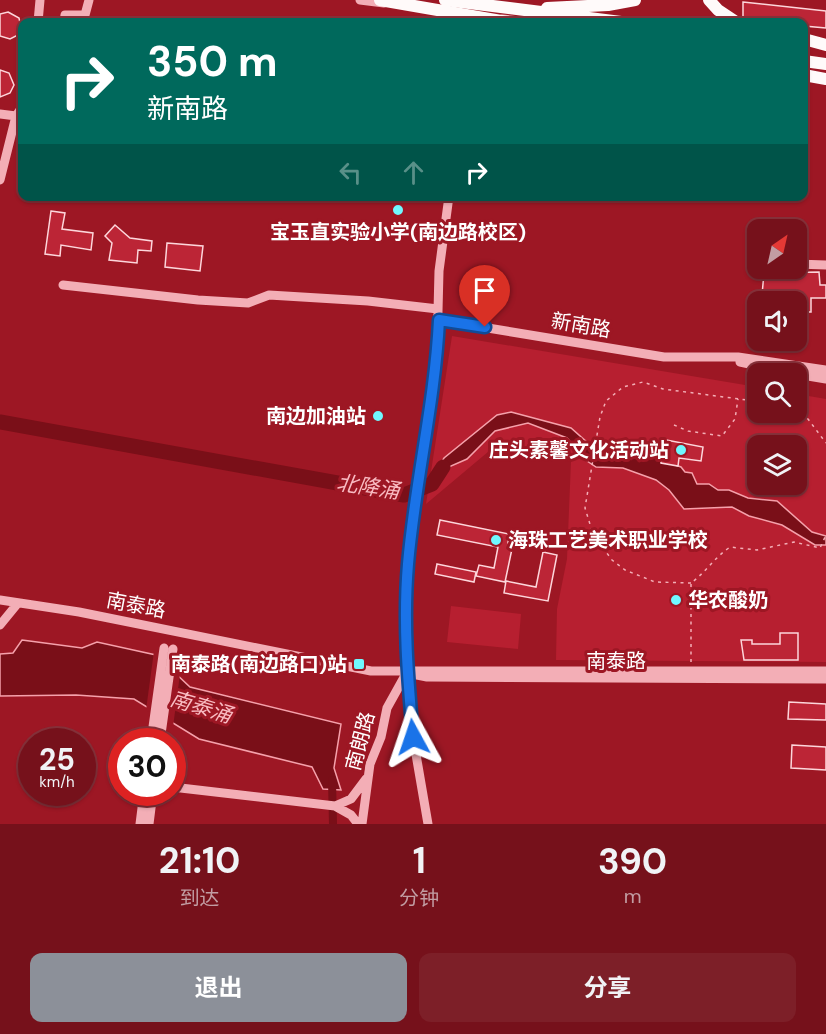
<!DOCTYPE html>
<html lang="zh">
<meta charset="utf-8">
<style>
:root{--surface:#76111b;--page:#7d1f28;--text:#f1f3f6;--muted:#c29da3;--line:#87313a;--accent:#8c9099}
body{margin:0;font-family:"DM Sans","Noto Sans SC",sans-serif;background:var(--page);color:var(--text);height:100vh;display:flex;flex-direction:column;font-size:22px;white-space:nowrap}
*{box-sizing:border-box;margin:0}
p{font-size:20px;color:var(--muted)}
.icon{flex:none;width:33px;height:33px;fill:none;stroke:currentColor;stroke-width:2;stroke-linecap:round;stroke-linejoin:round}
.map{position:relative;height:824px;overflow:hidden}
.sheet{display:flex;flex-direction:column;background:var(--surface);flex:1}
.sheet>*{flex:none}
.banner{position:absolute;left:18px;top:18px;width:790px;height:183px;border-radius:12px;box-shadow:0 2px 4px #0004,0 0 0 2px var(--line);background:#00695c;color:#fff;overflow:hidden}
.needle{width:39px;rotate:34deg}
.controls{position:absolute;left:747px;top:219px;display:grid;gap:12px}
.controls a{display:grid;place-items:center;width:60px;height:60px;border-radius:12px;background:var(--surface);box-shadow:0 2px 4px #0004,0 0 0 2px var(--line);font-size:30px}
.speed{position:absolute;left:18px;top:728px;display:flex;gap:12px;font-size:30px;font-weight:700;text-align:center}
.speed>*{display:grid;place-content:center;width:78px;height:78px;border-radius:50%;background:var(--surface);box-shadow:0 2px 4px #0004,0 0 0 2px var(--line);line-height:1}
.speed small{font-size:15px;font-weight:400}
.speed .limit{border:9px solid #d22;background:#fff;color:#111}
.pin{position:absolute;display:grid;place-items:center;width:51px;height:51px;color:#fff;margin:-62px -26px;border-radius:50% 50% 50% 0;rotate:-45deg;box-shadow:0 0 6px #0007}
.pin .icon{rotate:45deg}
.me{position:absolute;width:66px;margin:-33px;rotate:355deg;stroke-linejoin:round;filter:drop-shadow(0 0 4px #0008)}
.turn{display:flex;align-items:center;gap:21px;height:126px;padding:0 30px;font-size:27px}
.turn .icon{width:78px;height:78px;stroke-width:2.5}
.turn b{display:block;font-size:42px;line-height:51px}
.lanes{display:flex;align-items:center;height:57px;padding:0 30px;background:#0003;justify-content:center;gap:30px;direction:ltr}
.lanes .off{opacity:.35}
.eta{display:flex;justify-content:space-evenly;align-items:center;height:102px;text-align:center}
.eta b{font-size:36px;font-weight:700;line-height:42px}
.action{display:flex;gap:12px;margin-top:auto;padding:12px 30px}
.action a{flex:1;height:69px;border-radius:12px;background:var(--accent);color:#fff;font-size:24px;font-weight:700;line-height:69px;text-align:center}
.action a+a{background:var(--page);color:var(--text)}
.map>svg:first-child{display:block}
.green{fill:#b71f30;fill-rule:evenodd}
.water{fill:#7a0f18;stroke:#f5a1ab;stroke-width:1.5}
.pier{fill:#9d1724}
.lines{fill:none;stroke-linecap:round;stroke-linejoin:round}
.canal{stroke:#7a0f18;stroke-width:8}
.river{stroke:#7a0f18;stroke-width:15}
.building{fill:#bc2536;stroke:#fdd6db;stroke-width:1.5}
.path{stroke:#f3aeb6;stroke-width:1.5;stroke-dasharray:3 4.5;stroke-linecap:butt}
.minor{stroke:#f3aeb6;stroke-width:9}
.major{stroke:#fffafa;stroke-width:12}
.major-bridge{stroke:#fffafa;stroke-width:12}
.route-casing{stroke:#114b97;stroke-width:15}
.route{stroke:#1a73e8;stroke-width:10}
.poi-dot{fill:#70f8ff;stroke:#9d1724;stroke-width:2}
.labels{text-anchor:middle;stroke-width:6;stroke-linejoin:round;paint-order:stroke}
.poi-label{font-size:20px;font-weight:bold;fill:#fff;stroke:#9d1724;text-anchor:end}
.street-label{font-size:20px;fill:#fff;stroke:#9d1724}
.water-label{font-size:21px;font-style:italic;fill:#f9bbc2;stroke:#9d1724}
</style>
<div class="map">
<svg width="826" height="824" viewBox="0 0 826 824">
<rect width="100%" height="100%" fill="#9d1724"/>
<path class="green" d="M452 336 757 387 758 412H796L797 394 826 399V662L556 660 557 609 567 559 571 461 501 441 426 504ZM758 446H796V484H758Z
M451 606 521 614 518 649 447 642Z"/>
<path class="water" d="M511 412 571 428 596 450 613 457 643 454 681 467 685 472 692 473 697 484H709L718 490H729L748 498 777 501 812 532 826 536V545H815L782 525 749 516 732 507 684 509 669 490 656 480 623 468 596 467 587 461 567 438 528 423 495 431 467 459 444 469 432 484 437 470 444 458 497 415Z
M22 640 82 648 97 642 156 655 190 687 341 724 334 768 341 790 323 789 312 767 199 739 134 699 76 695 0 696V654L13 653Z"/>
<path class="pier" d="M154 651 180 674 173 727 146 710Z"/>
<g class="lines">
<path class="canal" d="M332 780 333 824"/>
<path class="river" d="M0 422 404 495 432 484 443 467"/>
</g>
<path class="building" d="M743 2 826 11V28L804 26V22L743 18Z
M8 12 19 18 21 27 18 35 10 39 0 36V14Z
M0 70 9 73 14 85 10 93 0 97Z
M51 211 65 213 62 229 93 233 91 250 61 245 60 256 45 254Z
M115 225 130 238 152 241 151 251 138 250 137 263 109 260 112 243 105 236Z
M167 243 203 246 200 271 165 267Z
M819 272 820 285H826V298H811V312H796V302H793V297H776L777 302H770V295H762L764 273Z
M661 439 703 447 701 461 679 458 678 466 661 463Z
M440 520 509 534 508 543 513 544 505 582 476 576 479 565 494 568 498 547 437 535Z
M543 552 557 555 548 601 504 593 506 581 536 587Z
M437 564 476 572 474 582 435 574Z
M780 633H798V660H744L741 640H752V644H780Z
M789 702 826 704V720L788 719Z
M792 745 826 747V770L791 768Z"/>
<g class="lines">
<path class="path" d="M778 412 808 419 826 443
M674 425 688 431 722 436 735 419 738 399
M691 583 655 582 625 570 612 560 593 534 585 508 600 417 606 401 623 387 643 382 663 389 747 400 758 407
M691 662V583C706 572 714 558 730 547L757 550 794 542 820 548 826 535"/>
<path class="minor" d="M360 0 384 3
M502 19 529 22
M38 22 40 0
M64 22 65 15H85L89 0
M0 114 16 116
M0 180 16 116 22 107
M796 264 826 265
M63 285 198 300 248 303 269 295 368 301 438 309
M439 320 664 357H738L826 370
M740 362 795 374
M796 374 826 379
M0 600 79 612 371 671H826
M0 625 18 603
M412 674 427 677 826 679
M151 741 164 648
M160 741 173 649
M172 787 335 806 351 815 358 824
M335 806 351 799 366 779
M140 824 144 792
M149 824 153 792
M362 824 370 764 381 737 387 708 407 672
M428 824 413 737 405 622 411 544 437 351 439 271 449 196"/>
<path class="major" d="M445 0 621 22
M709 0 718 10 736 22
M547 8 608 5 635 0
M804 39 826 45
M804 61 826 64
M804 75 826 79"/>
<path class="major-bridge" d="M380 0 507 22"/>
</g>
<g class="lines">
<defs>
<path id="route" d="M413 737C408 679 403 623 408 564 415 482 435 402 439 320L485 327"/>
</defs>
<use href="#route" class="route-casing"/>
<use href="#route" class="route"/>
</g>
<g class="poi-dot">
<circle cx="398" cy="210" r="6"/>
<circle cx="378" cy="416" r="6"/>
<circle cx="681" cy="450" r="6"/>
<circle cx="496" cy="540" r="6"/>
<circle cx="676" cy="600" r="6"/>
<rect x="353" y="658" width="12" height="12" rx="3"/>
</g>
<g class="labels">
<g class="poi-label">
<text x="398" y="239" text-anchor="middle">宝玉直实验小学(南边路校区)</text>
<text x="366" y="423">南边加油站</text>
<text x="669" y="457">庄头素馨文化活动站</text>
<text x="508" y="547" text-anchor="start">海珠工艺美术职业学校</text>
<text x="688" y="607" text-anchor="start">华农酸奶</text>
<text x="347" y="671">南泰路(南边路口)站</text>
</g>
<g class="street-label">
<text transform="translate(581 325) rotate(10)" y="7">新南路</text>
<text transform="translate(136 605) rotate(11)" y="7">南泰路</text>
<text x="616" y="668">南泰路</text>
<text transform="translate(360 741) rotate(-75)" y="7">南朗路</text>
</g>
<g class="water-label">
<text transform="translate(368 487) rotate(8)" y="7">北降涌</text>
<text transform="translate(201 707) rotate(17)" y="7">南泰涌</text>
</g>
</g>
</svg>
<div class="controls">
<a><svg class="needle" viewBox="-14 -14 28 28"><path d="M0-13l5 13h-10z" fill="#e53935"/><path d="M0 13l5-13h-10z" fill="#c29da3"/></svg></a>
<a><svg class="icon" aria-label="sound" viewBox="0 0 24 24"><path d="M4 9h4l5-4v14l-5-4H4zM17 9q2 3 0 6"/></svg></a>
<a><svg class="icon" aria-label="search" viewBox="0 0 24 24"><circle cx="10" cy="10" r="6"/><path d="M15 15l6 6"/></svg></a>
<a><svg class="icon" aria-label="layers" viewBox="0 0 24 24"><path d="M12 4l9 5-9 5-9-5zM3 14l9 5 9-5"/></svg></a>
</div>
<div class="speed"><div>25<small>km/h</small></div><div class="limit">30</div></div>
<div class="pin" style="left:485px;top:327px;background:#d93025"><svg class="icon" aria-label="arrive" viewBox="0 0 24 24"><path d="M6 21V4h12l-3 4 3 4H6"/></svg></div>
<svg class="me" style="left:413px;top:737px" viewBox="-20 -20 40 40"><path d="M0-17L14 15 0 8-14 15z" fill="#1a73e8" stroke="#fff" stroke-width="4"/></svg>
<div class="banner">
<div class="turn"><svg class="icon" aria-label="right" viewBox="0 0 24 24"><path d="M7 20v-9h11M14 6l5 5-5 5"/></svg><div><b>350 m</b>新南路</div></div>
<div class="lanes"><svg class="icon off" aria-label="left" viewBox="0 0 24 24"><path d="M17 20v-9H6M10 6l-5 5 5 5"/></svg><svg class="icon off" aria-label="ahead" viewBox="0 0 24 24"><path d="M12 20V5M6 11l6-6 6 6"/></svg><svg class="icon" aria-label="right" viewBox="0 0 24 24"><path d="M7 20v-9h11M14 6l5 5-5 5"/></svg></div>
</div>
</div>
<section class="sheet">
<div class="eta">
<div><b>21:10</b><p>到达</p></div>
<div><b>1</b><p>分钟</p></div>
<div><b>390</b><p>m</p></div>
</div>
<div class="action"><a>退出</a><a>分享</a></div>
</section>
